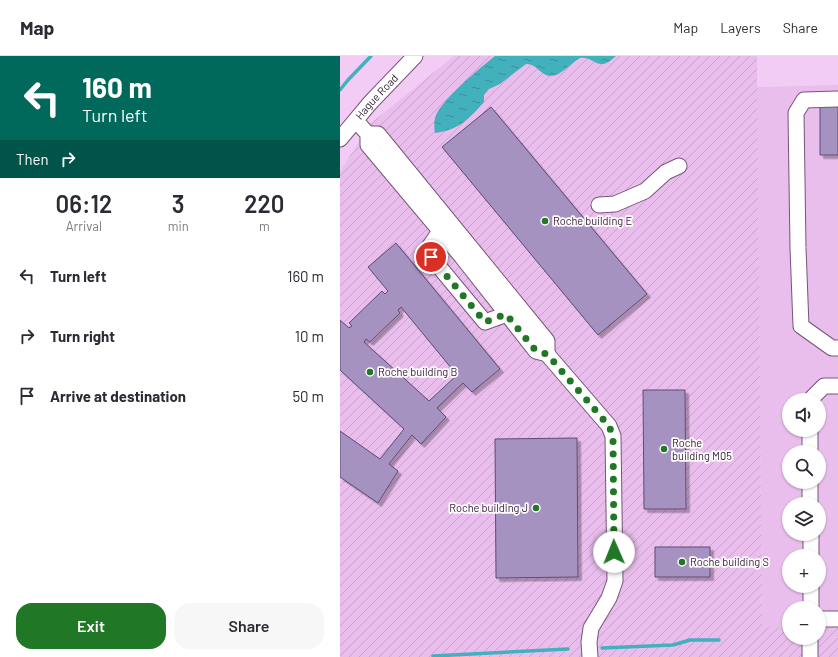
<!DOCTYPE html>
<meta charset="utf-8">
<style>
:root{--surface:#fff;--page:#f7f7f7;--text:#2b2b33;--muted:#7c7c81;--line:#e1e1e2;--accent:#207826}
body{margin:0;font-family:Barlow,sans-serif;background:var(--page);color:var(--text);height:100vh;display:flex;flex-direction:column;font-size:15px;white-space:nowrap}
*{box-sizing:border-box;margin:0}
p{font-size:13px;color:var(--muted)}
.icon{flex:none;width:22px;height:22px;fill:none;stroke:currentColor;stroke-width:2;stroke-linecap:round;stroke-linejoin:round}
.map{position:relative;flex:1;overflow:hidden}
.details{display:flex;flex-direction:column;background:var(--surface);width:340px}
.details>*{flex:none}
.guide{background:#00695c;color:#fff;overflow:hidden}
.buttons{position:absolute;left:442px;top:337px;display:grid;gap:8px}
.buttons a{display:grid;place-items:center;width:44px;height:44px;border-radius:50%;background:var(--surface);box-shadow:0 1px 3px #0004;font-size:20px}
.pin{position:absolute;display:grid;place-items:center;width:34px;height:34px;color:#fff;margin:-17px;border:2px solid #fff;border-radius:50%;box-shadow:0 1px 4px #0007}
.me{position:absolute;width:44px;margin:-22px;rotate:359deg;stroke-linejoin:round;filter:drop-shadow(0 0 3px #0008)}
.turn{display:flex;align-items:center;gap:14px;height:84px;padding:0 16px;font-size:18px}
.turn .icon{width:52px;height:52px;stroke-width:2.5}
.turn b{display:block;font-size:28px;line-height:34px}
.then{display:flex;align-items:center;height:38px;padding:0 16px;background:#0003;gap:8px;font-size:15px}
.eta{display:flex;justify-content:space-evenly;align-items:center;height:68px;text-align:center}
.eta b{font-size:24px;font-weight:600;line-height:28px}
.primary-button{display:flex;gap:8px;margin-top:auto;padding:8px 16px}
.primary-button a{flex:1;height:46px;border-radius:16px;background:var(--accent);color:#fff;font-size:16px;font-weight:600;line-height:46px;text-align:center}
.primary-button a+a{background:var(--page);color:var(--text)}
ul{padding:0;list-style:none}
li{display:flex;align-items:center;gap:12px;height:60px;padding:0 16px}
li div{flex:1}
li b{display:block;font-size:15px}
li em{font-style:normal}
header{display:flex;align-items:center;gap:24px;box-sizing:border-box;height:56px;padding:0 20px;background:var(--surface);border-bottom:1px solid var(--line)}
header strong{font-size:19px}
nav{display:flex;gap:22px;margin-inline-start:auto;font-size:14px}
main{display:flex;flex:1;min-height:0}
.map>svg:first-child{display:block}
.built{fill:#e9beec;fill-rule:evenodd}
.industrial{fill:url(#industrial-furrows)}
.water{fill:url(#water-ripples)}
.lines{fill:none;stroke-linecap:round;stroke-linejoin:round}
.stream{stroke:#42b1bc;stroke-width:3.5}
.building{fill:#a692c0;stroke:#5d4b74;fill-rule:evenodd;filter:url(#shadow)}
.minor-casing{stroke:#765579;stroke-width:17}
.minor{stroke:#fff;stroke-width:15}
.route{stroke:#207826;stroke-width:7;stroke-dasharray:0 12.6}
.poi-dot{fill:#207826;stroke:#fffbff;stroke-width:1.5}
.labels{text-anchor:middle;stroke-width:3.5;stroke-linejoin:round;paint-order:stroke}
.street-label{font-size:11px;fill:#352636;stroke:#fffbff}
.poi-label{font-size:11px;fill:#352636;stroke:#fffbff;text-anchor:start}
</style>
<header>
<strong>Map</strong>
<nav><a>Map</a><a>Layers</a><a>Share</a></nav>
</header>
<main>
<section class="details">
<div class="guide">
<div class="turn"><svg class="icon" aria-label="left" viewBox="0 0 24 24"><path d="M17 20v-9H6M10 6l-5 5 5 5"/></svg><div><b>160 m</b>Turn left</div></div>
<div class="then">Then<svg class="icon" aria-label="right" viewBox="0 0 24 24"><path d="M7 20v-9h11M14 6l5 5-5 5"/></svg></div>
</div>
<div class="eta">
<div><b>06:12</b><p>Arrival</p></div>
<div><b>3</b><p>min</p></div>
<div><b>220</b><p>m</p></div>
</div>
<ul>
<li><svg class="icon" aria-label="left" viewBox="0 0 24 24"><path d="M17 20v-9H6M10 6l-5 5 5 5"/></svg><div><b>Turn left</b></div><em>160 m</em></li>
<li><svg class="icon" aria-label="right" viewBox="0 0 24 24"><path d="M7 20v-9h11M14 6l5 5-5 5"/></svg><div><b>Turn right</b></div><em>10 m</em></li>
<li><svg class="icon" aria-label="arrive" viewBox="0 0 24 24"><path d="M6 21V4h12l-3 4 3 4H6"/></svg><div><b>Arrive at destination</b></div><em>50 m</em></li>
</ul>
<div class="primary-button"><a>Exit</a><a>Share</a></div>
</section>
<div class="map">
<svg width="498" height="601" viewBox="0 0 498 601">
<defs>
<pattern id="industrial-furrows" width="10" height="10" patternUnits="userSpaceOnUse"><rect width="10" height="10" fill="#e9beec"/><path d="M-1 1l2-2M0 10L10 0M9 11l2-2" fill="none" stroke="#c8a3cb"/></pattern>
<pattern id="water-ripples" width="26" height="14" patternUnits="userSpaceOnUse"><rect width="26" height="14" fill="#42b1bc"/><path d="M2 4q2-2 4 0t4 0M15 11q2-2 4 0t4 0" fill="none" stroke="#38909a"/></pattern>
<filter id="shadow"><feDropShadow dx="3.5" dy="3.5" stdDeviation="0" flood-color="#0004"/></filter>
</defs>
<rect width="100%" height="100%" fill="#f2ccf5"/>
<path class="built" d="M498 29V572H479V552H449V572H422L417 31ZM449 344H479V374H449ZM449 396H479V426H449ZM449 448H479V478H449ZM449 500H479V530H449Z"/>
<path class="industrial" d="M114 0H417L422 571 449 572V582H479V572H498V601H0V116L30 68Z"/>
<path class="water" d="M155 0H276C257 18 255 0 240 2 230 7 222 20 210 20 200 19 196 7 186 8L160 28 149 33 144 39V46C129 63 119 74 95 77 94 72 94 67 95 62 99 46 141 11 155 0Z"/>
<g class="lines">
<path class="stream" d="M0 34 8 24 31 0
M262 592 333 589 350 584H379
M93 600 228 593"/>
</g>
<path class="building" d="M498 48V99H480V49Z
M151 51 307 238 258 279 102 91Z
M56 187 160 313 132 336 123 327 97 352 106 361 81 388 72 379 49 408 58 415 38 447 0 421V375L40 403 64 373 0 314V264L9 272 12 270 9 267 42 235 45 238 48 235 28 211ZM61 251 117 319 89 345 24 286 26 283 30 286 60 257 58 254Z
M303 334H345L346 453H304Z
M237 382 238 521 156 522 155 383Z
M315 491H370V521H315Z"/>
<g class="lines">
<defs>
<g id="minor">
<path d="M498 43 464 44 456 57 458 192 461 270 492 292H498"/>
<path d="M16 65 28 78V89L122 201 196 295 207 298 269 370 273 380 275 525 269 542 251 572 249 586 250 601"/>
<path d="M28 78H38L207 285V298"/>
<path id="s1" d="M0 83 30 47 75 0"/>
<path d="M259 149 275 148 305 135 326 116 339 110"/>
<path d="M100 175 89 191 91 201 145 266 167 258"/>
<path d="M470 344 484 330H498"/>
<path d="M470 374V396"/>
<path d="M470 426V448"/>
<path d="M471 478V500"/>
<path d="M471 530V552"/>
<path d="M479 563H498"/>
<path d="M470 601V582"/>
</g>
</defs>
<use href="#minor" class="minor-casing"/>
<use href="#minor" class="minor"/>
</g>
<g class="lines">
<path class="route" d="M91 201 145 266 166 258 196 295 207 298 269 370 273 380 274 496"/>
</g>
<g class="poi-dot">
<circle cx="205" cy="165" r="4"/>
<circle cx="30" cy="316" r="4"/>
<circle cx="324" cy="393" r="4"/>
<circle cx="196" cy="452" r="4"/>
<circle cx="342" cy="506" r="4"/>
</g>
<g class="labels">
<g class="street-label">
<text dy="4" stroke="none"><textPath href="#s1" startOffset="56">Hague Road</textPath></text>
</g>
<g class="poi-label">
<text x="213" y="169">Roche building E</text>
<text x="38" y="320">Roche building B</text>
<text x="332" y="391">Roche<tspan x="332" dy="13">building M05</tspan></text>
<text x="188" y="456" text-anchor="end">Roche building J</text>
<text x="350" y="510">Roche building S</text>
</g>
</g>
</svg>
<div class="buttons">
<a><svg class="icon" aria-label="sound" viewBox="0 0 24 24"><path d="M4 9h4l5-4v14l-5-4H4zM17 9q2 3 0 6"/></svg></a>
<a><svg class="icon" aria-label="search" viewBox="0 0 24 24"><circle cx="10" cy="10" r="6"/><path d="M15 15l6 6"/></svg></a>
<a><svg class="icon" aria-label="layers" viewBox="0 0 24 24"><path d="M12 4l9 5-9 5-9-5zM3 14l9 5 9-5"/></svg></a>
<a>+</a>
<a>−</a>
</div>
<div class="pin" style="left:91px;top:201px;background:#d93025"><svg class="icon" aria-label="arrive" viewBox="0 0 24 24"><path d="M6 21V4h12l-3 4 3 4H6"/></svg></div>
<svg class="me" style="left:274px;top:496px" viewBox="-20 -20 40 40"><circle r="19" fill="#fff"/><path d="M0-13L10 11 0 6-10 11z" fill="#207826"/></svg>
</div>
</main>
